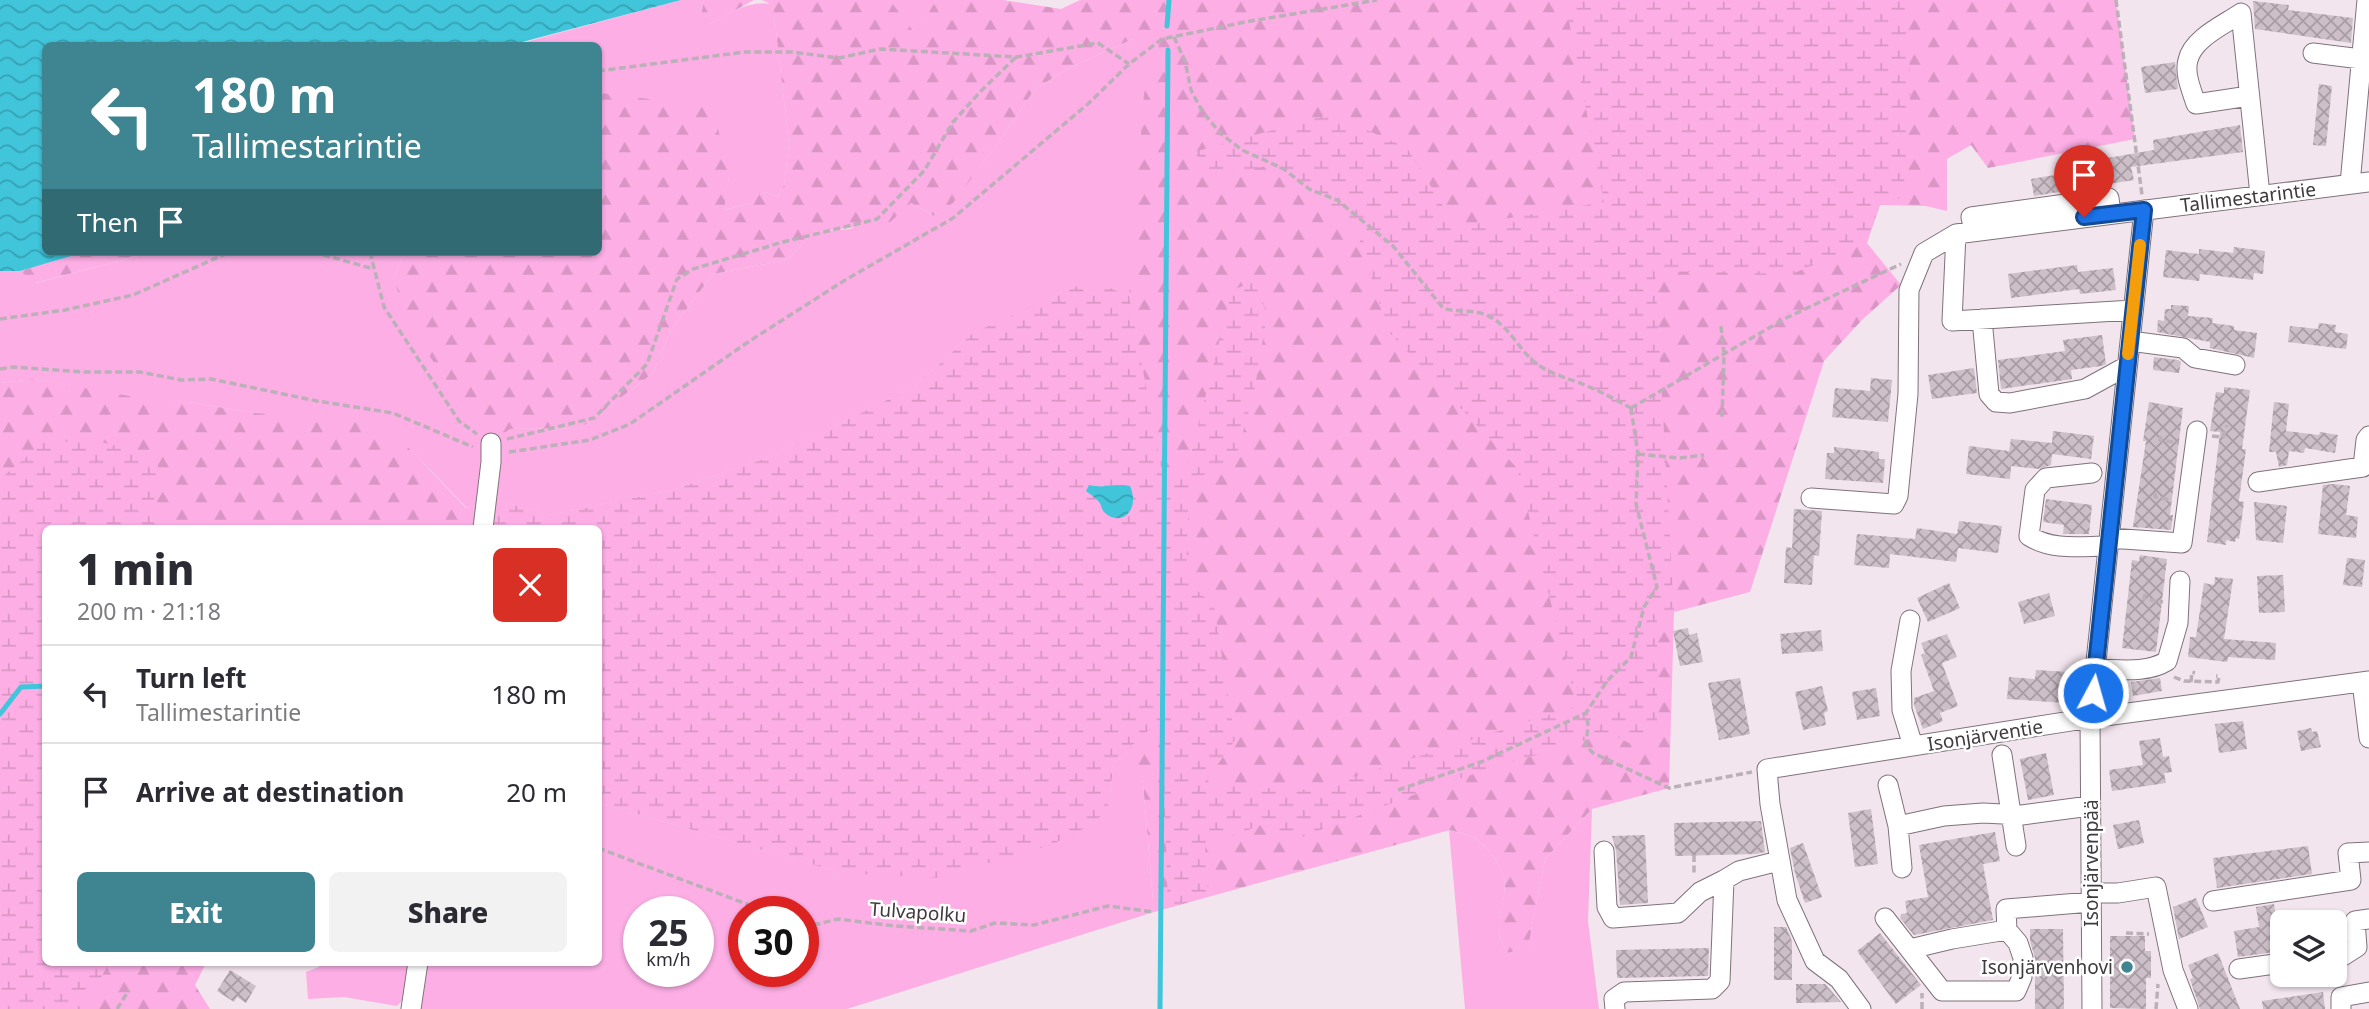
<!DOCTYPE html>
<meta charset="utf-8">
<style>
:root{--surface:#fff;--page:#f2f2f3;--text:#2b2b33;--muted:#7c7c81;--line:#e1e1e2;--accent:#3f8591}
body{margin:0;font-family:"Noto Sans",sans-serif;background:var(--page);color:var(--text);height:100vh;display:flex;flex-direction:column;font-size:26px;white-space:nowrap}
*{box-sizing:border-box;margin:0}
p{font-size:23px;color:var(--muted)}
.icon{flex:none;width:38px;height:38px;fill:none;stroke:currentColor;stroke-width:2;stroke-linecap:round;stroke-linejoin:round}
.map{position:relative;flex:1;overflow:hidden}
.details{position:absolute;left:42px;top:525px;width:560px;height:441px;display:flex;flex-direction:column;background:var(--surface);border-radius:10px;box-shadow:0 2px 5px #0004}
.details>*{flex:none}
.guide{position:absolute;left:42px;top:42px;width:560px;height:214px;border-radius:10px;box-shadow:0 2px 5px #0004;background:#3f8591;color:#fff;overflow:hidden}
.controls{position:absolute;left:2270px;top:910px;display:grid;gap:14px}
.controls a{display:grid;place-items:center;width:77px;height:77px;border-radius:10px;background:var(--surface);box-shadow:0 2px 5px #0004;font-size:35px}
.speed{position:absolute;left:623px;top:896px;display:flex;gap:14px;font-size:35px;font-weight:700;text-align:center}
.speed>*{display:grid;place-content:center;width:91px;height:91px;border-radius:50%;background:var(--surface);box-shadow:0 2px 5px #0004;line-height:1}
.speed small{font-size:18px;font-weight:400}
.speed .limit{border:10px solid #d22;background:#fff;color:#111}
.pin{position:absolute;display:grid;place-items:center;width:60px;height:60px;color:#fff;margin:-72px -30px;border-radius:50% 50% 50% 0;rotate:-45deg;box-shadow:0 0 7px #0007}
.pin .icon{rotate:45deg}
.me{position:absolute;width:77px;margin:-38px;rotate:6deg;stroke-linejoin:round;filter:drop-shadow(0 0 5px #0008)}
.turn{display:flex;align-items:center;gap:24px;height:147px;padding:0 35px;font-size:32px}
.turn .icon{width:91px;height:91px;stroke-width:2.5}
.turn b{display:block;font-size:49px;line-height:60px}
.then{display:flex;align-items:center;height:66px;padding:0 35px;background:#0003;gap:14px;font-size:26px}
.round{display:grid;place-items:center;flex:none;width:74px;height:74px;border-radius:10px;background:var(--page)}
.summary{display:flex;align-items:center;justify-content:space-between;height:119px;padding:0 35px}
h1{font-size:42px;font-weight:800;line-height:52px}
.button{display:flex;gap:14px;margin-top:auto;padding:14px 35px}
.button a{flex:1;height:80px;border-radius:10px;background:var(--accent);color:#fff;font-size:28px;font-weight:800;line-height:80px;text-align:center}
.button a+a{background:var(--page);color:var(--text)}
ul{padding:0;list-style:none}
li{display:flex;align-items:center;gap:21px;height:98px;padding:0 35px;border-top:2px solid var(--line)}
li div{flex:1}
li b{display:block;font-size:26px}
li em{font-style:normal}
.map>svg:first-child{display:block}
.green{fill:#fcaee5;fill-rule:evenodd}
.forest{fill:url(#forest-firs)}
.wetland{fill:url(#wetland-marsh)}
.water{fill:url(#water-waves)}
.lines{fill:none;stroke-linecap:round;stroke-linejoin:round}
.stream{stroke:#40c5db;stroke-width:5}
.building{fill:url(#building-cross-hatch)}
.minor-casing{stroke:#7f727b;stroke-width:21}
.path{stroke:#bbb0b7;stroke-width:3.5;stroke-dasharray:7 3.5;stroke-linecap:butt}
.minor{stroke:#fff;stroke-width:19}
.route-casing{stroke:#114b97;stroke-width:18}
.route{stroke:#1a73e8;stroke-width:12}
.slow{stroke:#f59e0b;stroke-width:12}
.poi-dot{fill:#3f8591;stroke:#fff;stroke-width:2.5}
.labels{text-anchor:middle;stroke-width:5;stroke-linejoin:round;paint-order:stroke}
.street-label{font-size:19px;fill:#3f3a3d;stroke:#fff}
.poi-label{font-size:19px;fill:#3f3a3d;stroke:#fff;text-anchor:end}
</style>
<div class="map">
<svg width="2369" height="1009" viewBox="0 0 2369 1009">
<defs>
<pattern id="forest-firs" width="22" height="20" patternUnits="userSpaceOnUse" patternTransform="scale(1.75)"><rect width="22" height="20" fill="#fcaee5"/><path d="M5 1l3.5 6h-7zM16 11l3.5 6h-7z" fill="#d996c5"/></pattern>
<pattern id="wetland-marsh" width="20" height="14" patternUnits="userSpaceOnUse" patternTransform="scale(1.75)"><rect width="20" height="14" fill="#fcaee5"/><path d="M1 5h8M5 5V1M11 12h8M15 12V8" fill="none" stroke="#d996c5"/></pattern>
<pattern id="water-waves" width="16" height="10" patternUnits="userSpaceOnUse" patternTransform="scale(1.75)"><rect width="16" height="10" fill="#40c5db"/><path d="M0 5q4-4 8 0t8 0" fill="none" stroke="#37a1b3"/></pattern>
<pattern id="building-cross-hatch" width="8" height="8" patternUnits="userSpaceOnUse" patternTransform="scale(1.75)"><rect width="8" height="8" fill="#cdbfc8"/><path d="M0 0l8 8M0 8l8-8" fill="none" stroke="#a89ca4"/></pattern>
</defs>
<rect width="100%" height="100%" fill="#f3e5ee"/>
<path class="green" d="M681 0H704L702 11 710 24C731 12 749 0 773 4L789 144 784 185 777 197 766 192 756 195 753 203 723 210 729 176 601 93 599 94 598 46H511Z
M890 0H936L916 36Z
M1133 39H1162L1129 296 973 333 915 386 779 454 673 490 550 515 491 499 481 505 467 508 408 447 255 413 188 402 152 401 34 379 0 383V271H20L36 283 153 252H405L394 277 438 367 491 442 510 429 581 428 653 373 671 330 713 274 787 260 814 232 850 229 911 203 934 216 953 202 996 146 1035 89 1069 68Z
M1136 751 1143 783 1154 912 847 1009H416L423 963 598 962 599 803 842 873 1108 807 1114 762ZM639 912H698V971H639ZM744 912H803V971H744Z
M1592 809 1588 921 1599 1009H1465L1449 830C1458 833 1469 834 1476 839 1488 847 1505 869 1505 884 1504 914 1490 923 1508 953L1528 946 1545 859Z
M320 963H414L407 995 397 1006 344 997 308 999 306 972 319 967Z"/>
<path class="forest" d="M704 0H754L710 24 703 22 702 11Z
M762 0H890L916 35 936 0H1003L1061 9 1080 0H2116L2135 139 1988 168 1971 145 1947 159V211L1926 206 1880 205 1867 243 1901 285 1862 320 1824 361 1750 592 1674 612 1669 788 1592 809 1545 859 1528 947 1508 953C1490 923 1504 914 1505 884 1505 869 1488 847 1476 839 1469 834 1458 833 1450 830L1154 912 1143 783 1135 752 1114 762 1108 807 1095 823 1051 845 936 878 842 873 599 803 598 528H487L491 499 550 515 673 490 779 454 915 386 973 333 1091 280 1129 296 1144 94 1161 39H1133L1069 68 1035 89 996 146 953 203 934 216 911 203 889 223 814 232 787 260 713 274 671 330 653 373 581 428 510 429 491 443 406 323 394 277 405 252H598V94L601 93 713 107 729 176 724 210 753 203 756 195 766 192 777 197 784 185 789 144 773 5Z
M85 252H153L35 283 20 271Z
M34 379 152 400 188 402 255 413 362 421 408 447 466 508 481 505 478 528H46V962L206 963 195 985 210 1009H0V383Z"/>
<path class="wetland" d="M1565 0H1904L1911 84 1903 197 1880 205 1866 243 1792 274 1655 271 1674 612 1657 615V726L1633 745 1609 733 1451 781 1283 844 1277 819 1205 846 1208 896 1168 908 1162 718 1114 762 1108 807 1095 823 1051 845 936 878 842 873 599 803 598 528H487L491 499 550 515 673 490 779 454 915 386 973 333 1091 280 1129 296 1164 482 1189 462 1232 290 1254 282 1267 314 1254 393 1236 457 1189 483 1186 581 1214 605 1235 740 1203 785 1312 790 1577 706 1517 468 1388 331 1355 225 1272 165 1213 177 1194 152 1331 114 1407 148 1456 227 1604 202Z
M92 440 159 456 152 519 157 528H46V962L109 963 84 1009H0V479L43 443Z"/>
<path class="water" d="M0 0H681L511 45 46 46V252H85L20 271H0Z
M1089 485C1105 489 1117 483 1130 486 1141 511 1120 528 1104 512 1101 509 1102 505 1099 502 1096 498 1090 494 1086 491Z"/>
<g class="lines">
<path class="stream" d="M1167 26 1169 0
M0 714 21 687 46 686
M1160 1009 1168 50"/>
</g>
<path class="building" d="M2253 1 2289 5 2288 10 2353 18 2351 43 2255 29Z
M2175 62 2178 89 2145 93 2141 67Z
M2319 84 2332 86 2326 146 2313 145Z
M2240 125 2243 152 2131 167 2134 180 2034 196 2031 179 2079 171 2078 163 2154 150 2153 140Z
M2234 247 2265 251 2263 274 2254 273 2253 280 2200 274 2199 281 2163 277 2166 250 2199 254V249L2233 253Z
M2077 265 2078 272 2113 268 2116 290 2080 294 2079 289 2011 298 2008 274Z
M2171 305 2189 306 2188 316 2213 318 2212 323 2234 326V330L2257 333 2254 358 2210 348V342L2157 332 2158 320 2164 321 2165 309H2171Z
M2319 323 2336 325 2335 332 2348 334 2346 349 2288 342 2290 326 2318 329Z
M2102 335 2106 364 2101 366 2071 370 2072 379 2001 389 1998 360 2065 351 2063 340Z
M2154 357 2178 360 2181 362 2179 373 2153 370Z
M1974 368 1977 393 1932 399 1928 375Z
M1871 378 1892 380 1888 422 1832 417 1835 388 1870 391Z
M2224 387 2250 390 2242 449H2246L2239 501 2244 502 2239 539 2236 538 2235 542 2226 540V545L2207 542 2220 432 2210 431 2216 392 2224 393Z
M2149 402 2183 408 2170 515H2173L2171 530 2133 527 2146 441H2143Z
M2274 402 2289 404 2286 431 2319 435 2320 432 2338 435 2335 453 2305 448 2304 453 2289 451 2287 465 2279 467 2276 452H2269Z
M2053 431 2094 436 2091 459 2052 454 2051 465 2039 469 2011 466 2010 479 1966 474 1969 446 2009 451 2011 439 2052 443Z
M1834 447 1879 452V459H1885L1883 483 1825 479 1827 453H1834Z
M2334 484 2350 486 2346 515 2358 517 2356 538 2318 534 2323 485Z
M2046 499 2092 505 2089 534H2063L2064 525 2043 522Z
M2254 502 2287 506 2283 543 2256 540Z
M1794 509 1822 511 1819 556 1814 555 1812 585 1784 583 1786 547 1792 548Z
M1959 521 2002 526 1998 553 1958 548 1956 562 1890 554 1889 568 1854 565 1857 534 1915 539 1917 528 1957 534Z
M2140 555 2167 559 2156 652 2122 648 2132 560 2139 561Z
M2347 558 2365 560 2362 587 2343 585Z
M2283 575 2285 612 2259 613 2257 576Z
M2215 577 2233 579 2224 639 2276 643 2275 660 2228 657 2227 662 2188 657 2190 637H2196L2204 583 2214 585Z
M1949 583 1960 608 1928 622 1917 598Z
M2049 593 2055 616 2024 624 2018 602Z
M1688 628 1689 635 1697 633 1703 662 1680 666 1673 631Z
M1821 630 1823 651 1782 654 1780 634Z
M1947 634 1957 657 1942 663 1958 706 1940 713 1943 721 1923 729 1914 705V698L1934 691 1921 655 1925 653 1921 643Z
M2036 670 2069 672 2067 703 2007 699 2009 677 2035 679Z
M1740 678 1750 734 1719 740 1708 683Z
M2160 678 2162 691 2133 696 2131 682Z
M1822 686 1828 711 1824 713 1826 725 1803 730 1795 692Z
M1876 688 1880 716 1857 720 1852 692Z
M2243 721 2247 749 2219 753 2215 724Z
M2311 728 2312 732 2317 731 2321 747 2301 751 2297 731Z
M2160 738 2163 757 2169 756 2172 772 2164 773 2166 783 2112 791 2109 770 2143 765 2139 741Z
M2046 753 2054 795 2028 800 2020 759Z
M1871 809 1878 864 1855 867 1848 813Z
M2139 820 2144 843 2118 849 2113 825Z
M1761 821 1765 852 1756 854 1675 856 1674 823Z
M1995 832 2000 861 1983 864 1993 920 1914 935 1900 918 1901 914 1907 913 1905 901 1928 897 1919 845Z
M1645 835 1648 903 1620 905 1616 850 1612 836Z
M1803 843 1822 897 1805 903 1795 873 1790 848Z
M2308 846 2312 874 2217 888 2213 858Z
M2196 898 2208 927 2179 939 2173 907Z
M2274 904 2277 924 2282 923V951L2238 957 2234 931 2259 927 2256 907Z
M1774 927H1786L1792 941V980H1774Z
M2030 929H2063L2064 1009H2035V958L2030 941Z
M1880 933 1921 985 1896 1004 1857 951Z
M2110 936H2145V951H2151V978H2146V1009L2110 1008Z
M1709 948 1708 976 1617 978 1616 950Z
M2218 953 2240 1009H2200L2190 979 2193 978 2188 965Z
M230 970 256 986 246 1003 237 997 234 1002 217 991Z
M1796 984H1825L1841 1002 1796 1003Z
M2323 992 2325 1009H2263L2262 1001Z"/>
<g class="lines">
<defs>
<path id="minor" d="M2313 53 2361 59
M2249 96 2196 104C2192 91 2184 74 2188 60 2193 38 2224 25 2241 13L2260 195
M2350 184 2367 0
M1974 231 1971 217 2109 198 2111 214
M1956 234 1952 321 2133 310
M1982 319 1989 394 1996 402 2010 403 2085 389 2127 366
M2130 341 2183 348 2195 358 2235 365
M2092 473 2046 478 2035 490 2029 536C2053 551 2081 546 2108 546
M2258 482 2363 467 2366 440 2369 436
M1811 498 1894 504 1898 496 1908 394 1909 290 1924 253 1956 234 2369 182
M483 528 491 462V443
M2109 538 2182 543 2197 431
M1910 620 1901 671 1902 710 1913 746
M2095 669C2118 669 2146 674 2167 661L2178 623 2180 581
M2362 682 2369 738
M2002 755 2016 846
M1888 785 1898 826 1944 816 1983 813 2022 815 2090 806
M1898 826 1902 868
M1604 851 1607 907 1613 918 1678 913 1700 892 1724 880
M2091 893H2118L2156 887 2173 970 2188 1009
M2213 901 2351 880 2348 853 2369 852
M1885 918 1942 991H2016L2022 977 2023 958 2018 943 2007 930 2006 909 2091 902
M1910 949 1952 939 2007 930
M2334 957 2343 956 2357 947 2355 921 2369 919
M2239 969 2282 963
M411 1009 418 962
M1615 1009 1614 999 1624 992 1712 989 1720 981 1724 880 1739 871 1779 861
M1861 1009 1839 979 1815 961 1787 900 1770 804 1767 769 2090 718 2369 681
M2092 1009 2090 718 2144 210
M2341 1009V997L2369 992"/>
</defs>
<use href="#minor" class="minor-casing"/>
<path class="path" d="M2116 0 2142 195
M1174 37 1185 61 1191 90 1202 111 1221 134 1242 150 1284 169 1309 189 1337 200 1393 246 1443 308C1457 313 1472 309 1486 315 1509 324 1518 350 1537 364 1550 374 1571 379 1587 386 1602 392 1616 400 1631 408
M598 71 745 52H792L839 58 880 49 1016 57 1098 43 1129 64
M313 252 374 269
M370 252 384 307 459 421 477 434
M0 319 65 310 133 295 230 252
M1721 326 1724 354 1722 419
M0 369 13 367 85 372H140L181 380 211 379 317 401 393 413 473 447
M1631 408 1638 454 1636 504 1657 587 1644 607 1631 657 1607 681 1586 713 1588 725 1586 746 1593 753 1669 788 1752 772
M1631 408 1786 318 1901 264
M2161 436 2160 440 2179 443
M2212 436 2223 437 2227 425
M507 439 594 418 647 364 677 279 693 269 783 242 877 219 924 171 953 122 981 91 1016 57
M509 452 590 440 630 424 748 342 842 282 953 218 1089 103 1129 64 1162 39 1245 22 1377 0
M1638 454 1679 458 1704 455
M2155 493V497L2171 500
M2145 594 2144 599 2163 602
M2174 677 2184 681 2218 682 2219 676H2216
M2191 682 2192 672 2195 673
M1398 790 1481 762 1586 713
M598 848 768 912
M1694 855V874
M803 922 818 924 838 919 895 926 971 931 995 923 1034 925 1108 906 1154 912
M2126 933 2149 934
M2039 967H2054L2053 976
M117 1009 129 990
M1922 1009V993
M2156 1009 2158 984"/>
<use href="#minor" class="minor"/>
</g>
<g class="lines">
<defs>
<path id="route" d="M2084 217 2144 210 2093 693"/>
</defs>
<use href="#route" class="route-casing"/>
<use href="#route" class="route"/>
<path class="slow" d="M2128 354 2140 245"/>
</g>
<circle class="poi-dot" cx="2127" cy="967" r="7"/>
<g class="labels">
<g class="street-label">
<text transform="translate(2248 197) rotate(-7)" y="7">Tallimestarintie</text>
<text transform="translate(1985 735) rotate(-9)" y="7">Isonjärventie</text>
<text transform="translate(2091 863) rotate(-90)" y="7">Isonjärvenpää</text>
<text transform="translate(918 912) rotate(4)" y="7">Tulvapolku</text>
</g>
<g class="poi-label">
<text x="2113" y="974">Isonjärvenhovi</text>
</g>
</g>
</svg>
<div class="controls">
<a><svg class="icon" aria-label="layers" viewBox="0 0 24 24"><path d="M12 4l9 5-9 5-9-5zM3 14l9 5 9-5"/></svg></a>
</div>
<div class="speed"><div>25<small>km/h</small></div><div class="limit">30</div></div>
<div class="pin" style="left:2084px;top:217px;background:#d93025"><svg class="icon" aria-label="arrive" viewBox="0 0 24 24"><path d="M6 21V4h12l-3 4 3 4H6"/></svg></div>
<svg class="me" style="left:2093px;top:693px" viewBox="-20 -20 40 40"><circle r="17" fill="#1a73e8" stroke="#fff" stroke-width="3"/><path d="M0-11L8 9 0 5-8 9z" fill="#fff"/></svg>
<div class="guide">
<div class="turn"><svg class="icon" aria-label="left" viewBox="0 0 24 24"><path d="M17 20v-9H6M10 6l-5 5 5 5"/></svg><div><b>180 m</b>Tallimestarintie</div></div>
<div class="then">Then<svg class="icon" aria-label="arrive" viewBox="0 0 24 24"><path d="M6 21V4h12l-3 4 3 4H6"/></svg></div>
</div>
<section class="details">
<div class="summary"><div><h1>1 min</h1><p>200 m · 21:18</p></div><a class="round" style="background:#d93025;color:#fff"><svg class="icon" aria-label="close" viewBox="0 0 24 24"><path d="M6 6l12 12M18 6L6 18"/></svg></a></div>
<ul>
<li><svg class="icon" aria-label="left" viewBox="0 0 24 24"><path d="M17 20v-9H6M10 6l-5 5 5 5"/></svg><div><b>Turn left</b><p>Tallimestarintie</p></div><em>180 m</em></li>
<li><svg class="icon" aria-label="arrive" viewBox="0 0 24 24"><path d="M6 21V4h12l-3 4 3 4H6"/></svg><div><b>Arrive at destination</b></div><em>20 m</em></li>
</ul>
<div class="button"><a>Exit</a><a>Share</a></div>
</section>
</div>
